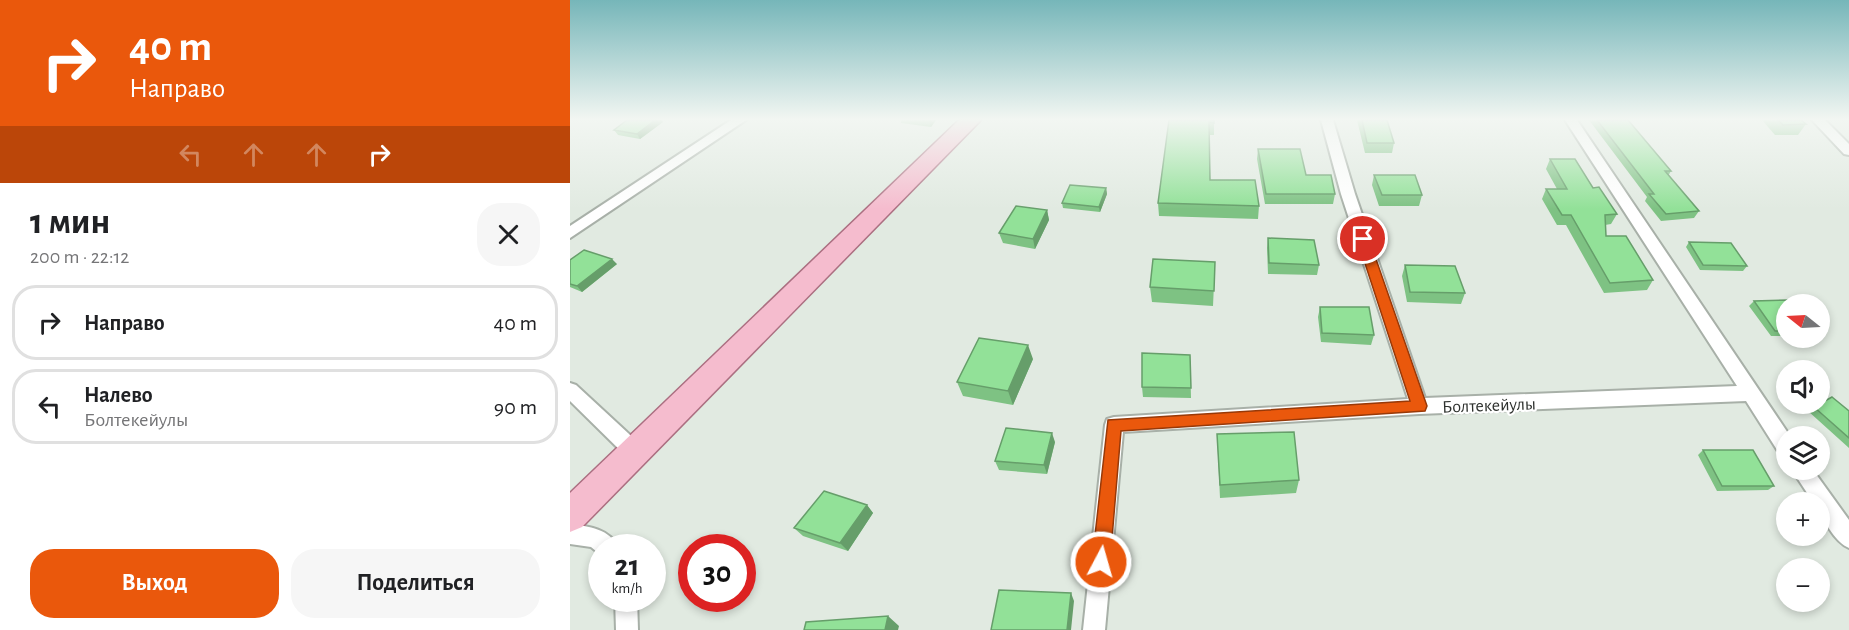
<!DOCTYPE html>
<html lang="ru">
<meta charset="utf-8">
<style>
:root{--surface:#fff;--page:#f6f6f6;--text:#202124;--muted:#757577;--line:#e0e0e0;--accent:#ea580c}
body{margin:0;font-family:"Alegreya Sans",sans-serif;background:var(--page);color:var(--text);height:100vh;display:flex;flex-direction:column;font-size:22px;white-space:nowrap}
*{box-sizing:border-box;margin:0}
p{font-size:20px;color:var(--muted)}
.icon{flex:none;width:33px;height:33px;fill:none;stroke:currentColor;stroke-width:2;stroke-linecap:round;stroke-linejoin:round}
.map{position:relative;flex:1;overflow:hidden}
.side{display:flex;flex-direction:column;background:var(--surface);width:570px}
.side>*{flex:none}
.banner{background:#ea580c;color:#fff;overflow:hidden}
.needle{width:39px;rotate:288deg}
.controls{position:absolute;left:1206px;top:294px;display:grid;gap:12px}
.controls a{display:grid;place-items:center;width:54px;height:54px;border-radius:50%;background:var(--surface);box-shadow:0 3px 9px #0003;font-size:30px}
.speed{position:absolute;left:18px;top:534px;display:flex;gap:12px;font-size:30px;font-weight:700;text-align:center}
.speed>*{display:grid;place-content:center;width:78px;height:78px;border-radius:50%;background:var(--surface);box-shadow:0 3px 9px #0003;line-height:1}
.speed small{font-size:15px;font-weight:400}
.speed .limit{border:9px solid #d22;background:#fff;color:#111}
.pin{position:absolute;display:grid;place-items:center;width:51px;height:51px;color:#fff;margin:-26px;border:3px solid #fff;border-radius:50%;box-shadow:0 2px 6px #0007}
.me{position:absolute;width:66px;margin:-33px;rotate:6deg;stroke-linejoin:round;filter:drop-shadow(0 0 4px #0008)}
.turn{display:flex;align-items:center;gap:21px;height:126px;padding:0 30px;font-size:27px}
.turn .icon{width:78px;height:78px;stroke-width:2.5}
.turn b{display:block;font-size:42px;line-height:51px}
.lanes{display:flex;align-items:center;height:57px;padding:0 30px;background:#0003;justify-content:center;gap:30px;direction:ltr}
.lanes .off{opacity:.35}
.round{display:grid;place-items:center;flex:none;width:63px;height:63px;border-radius:24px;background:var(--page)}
.overview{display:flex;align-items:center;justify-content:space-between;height:102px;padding:0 30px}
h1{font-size:36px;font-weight:700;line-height:45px}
.primary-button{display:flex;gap:12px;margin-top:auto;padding:12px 30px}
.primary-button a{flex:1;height:69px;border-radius:24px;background:var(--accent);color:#fff;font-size:24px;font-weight:700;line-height:69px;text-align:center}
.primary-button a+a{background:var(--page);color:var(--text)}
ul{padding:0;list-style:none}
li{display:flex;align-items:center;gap:18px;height:75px;margin:0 12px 9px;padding:0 18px;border:3px solid var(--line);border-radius:24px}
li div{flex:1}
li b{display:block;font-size:22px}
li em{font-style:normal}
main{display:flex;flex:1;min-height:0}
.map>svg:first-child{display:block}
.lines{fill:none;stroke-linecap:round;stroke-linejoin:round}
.minor-casing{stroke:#a8b0a8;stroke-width:4}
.primary-casing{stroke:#ab6f81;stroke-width:3}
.minor{fill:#fff;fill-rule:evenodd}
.primary{fill:#f5bcce;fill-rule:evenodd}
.wall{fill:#7ec283}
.shaded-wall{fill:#669e6a}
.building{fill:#92e198;stroke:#669e6a;stroke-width:1.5}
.route{fill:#ea580c;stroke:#983908;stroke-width:1.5}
.labels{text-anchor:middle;stroke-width:4.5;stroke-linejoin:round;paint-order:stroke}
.street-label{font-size:18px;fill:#2e312e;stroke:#fff}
</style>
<main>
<section class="side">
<div class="banner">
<div class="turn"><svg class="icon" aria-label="right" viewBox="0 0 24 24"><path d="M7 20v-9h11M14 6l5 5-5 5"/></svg><div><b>40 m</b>Направо</div></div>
<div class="lanes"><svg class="icon off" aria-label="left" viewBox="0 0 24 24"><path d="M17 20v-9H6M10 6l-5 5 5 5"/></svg><svg class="icon off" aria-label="ahead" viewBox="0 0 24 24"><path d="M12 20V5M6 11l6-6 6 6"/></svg><svg class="icon off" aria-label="ahead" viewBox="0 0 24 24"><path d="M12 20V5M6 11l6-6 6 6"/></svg><svg class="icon" aria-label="right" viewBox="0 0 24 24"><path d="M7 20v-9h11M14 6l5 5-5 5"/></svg></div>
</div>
<div class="overview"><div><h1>1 мин</h1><p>200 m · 22:12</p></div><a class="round"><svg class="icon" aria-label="close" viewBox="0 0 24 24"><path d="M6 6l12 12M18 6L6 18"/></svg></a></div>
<ul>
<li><svg class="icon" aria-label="right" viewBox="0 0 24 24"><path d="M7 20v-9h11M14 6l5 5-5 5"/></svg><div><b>Направо</b></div><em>40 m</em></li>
<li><svg class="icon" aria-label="left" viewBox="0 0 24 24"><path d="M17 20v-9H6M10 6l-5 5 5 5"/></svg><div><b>Налево</b><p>Болтекейулы</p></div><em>90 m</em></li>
</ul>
<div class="primary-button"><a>Выход</a><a>Поделиться</a></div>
</section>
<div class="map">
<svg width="1279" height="630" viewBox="0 0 1279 630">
<rect width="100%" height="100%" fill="#e1eae1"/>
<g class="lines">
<defs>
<path id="minor" d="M161 120H176L0 238V226Z
M751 120H763L785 194 855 398 1167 386 995 120H1007L1220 436H1216V455L1209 453 1176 401 849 414 553 432 535 630H513L535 425 537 419 544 417 838 399 771 194Z
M1242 120H1255L1279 144V155L1274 154Z
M0 383 6 385 72 446 75 452 72 458 65 461 58 458 0 401Z
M1222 470H1243L1279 520V548C1265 542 1250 518 1250 502H1243Z
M0 524C18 526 41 529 48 548H32V556L21 547 0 544Z
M45 598H67L68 630H46Z"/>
<path id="primary" d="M389 120H411L12 527 0 532V493Z"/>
</defs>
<use href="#minor" class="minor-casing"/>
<use href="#primary" class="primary-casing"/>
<use href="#minor" class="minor"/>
<use href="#primary" class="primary"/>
</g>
<path class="wall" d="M331 120H366L361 127 331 123Z
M599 120H644V135H639L640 180 689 206 688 219 589 216 588 203Z
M787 120H817L824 143 822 153H795Z
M1019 120H1058L1101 171 1098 176 1129 211 1124 218 1091 221 1075 201 1077 197Z
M1192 120H1231L1236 124 1228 135H1205Z
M93 122 70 139 48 135 44 130Z
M688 149 736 175 765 194 763 204H695L687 159Z
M980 159 1023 188 1047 214 1041 224 1035 225 1036 236 1083 280 1077 290 1034 293 996 225H987L972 199 976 189H987L976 169Z
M804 175 852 195 849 206H809L802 185Z
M536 188 537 194 530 212 493 208 492 203Z
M477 210 479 220 465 249 433 243 429 233Z
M698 238 749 265 747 275 698 274 697 248Z
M1119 242 1177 266 1173 271 1130 270 1116 247Z
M0 260 47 264 12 292 0 287Z
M645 262 643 306 582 302 580 287Z
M835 265 895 293 891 304 837 302 832 276Z
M1184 301 1216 304V336H1201L1179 306Z
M750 307 804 335 801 345 751 342 748 317Z
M620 355 621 398 573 397 572 387Z
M463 359 443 405 393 396 387 382Z
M1244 407 1279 411V448L1238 411Z
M647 434 729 480 726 493 650 498Z
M485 442 477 474 429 470 425 461Z
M1133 450 1204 486 1198 490 1147 491 1128 455Z
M297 505 303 513 278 551 233 536 224 528Z"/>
<path class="shaded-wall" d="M85 120H92L93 122 70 139 67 134Z
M360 120H366L361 127 359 121Z
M536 188 537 194 530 212 529 207Z
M477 210 479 220 465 249 463 239Z
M42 259 47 264 12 292 7 286Z
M458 345 463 359 443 405 438 391Z
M482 433 485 442 477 474 474 465Z
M297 505 303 513 278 551 270 543Z
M501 593 504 601 501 630H497Z
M318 616 329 626 328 630H315Z"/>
<path class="building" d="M57 120H85L67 134 44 130Z
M599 120H644V123L639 122 640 180H685L689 206 588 203Z
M792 120H817L824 143H797Z
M1027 120H1058L1101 171H1095L1129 211 1096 214 1079 194H1084Z
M1208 120H1231L1236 124 1213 125Z
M688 149H730L736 175H761L765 194H696Z
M980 159H1005L1023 188 1029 187 1047 214 1035 215 1036 236H1056L1083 280 1040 283 1001 215H992L976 189H997Z
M804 175H845L852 195H812Z
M500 185 536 188 529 207 492 203Z
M446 206 477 210 463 239 429 233Z
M698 238 744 240 749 265 699 263Z
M1119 242 1161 243 1177 266 1133 265Z
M14 250 42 259 7 286 0 284V260Z
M583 259 645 262 644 291 580 287Z
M835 265 885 266 895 293 840 292Z
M1218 300 1221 304H1216V331H1205L1184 301Z
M750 307H799L804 335 752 333Z
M409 338 458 345 438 391 387 382Z
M572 353 620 355 621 388 572 387Z
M1262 397 1279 411V438L1244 407Z
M436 428 482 433 474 465 425 461Z
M724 432 729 480 650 485 647 434Z
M1133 450H1183L1204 486H1152Z
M254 491 297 505 270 543 224 528Z
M429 590 501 593 497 630H421Z
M318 616 315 630H234L236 622Z"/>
<linearGradient id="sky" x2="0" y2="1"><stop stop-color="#76b6b9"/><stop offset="0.57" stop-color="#f2f6f2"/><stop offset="1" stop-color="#f2f6f2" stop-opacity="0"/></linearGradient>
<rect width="1279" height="209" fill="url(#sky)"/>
<path class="route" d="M793 235 799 239 857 406 855 411 551 431 540 562 537 568 531 570 525 568 522 562 538 420 840 401 787 239Z"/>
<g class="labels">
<g class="street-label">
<text transform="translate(919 405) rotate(-2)" y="6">Болтекейулы</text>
</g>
</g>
</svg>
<div class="controls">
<a><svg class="needle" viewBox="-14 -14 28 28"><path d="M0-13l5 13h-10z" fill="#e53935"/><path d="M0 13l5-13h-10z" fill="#757577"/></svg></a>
<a><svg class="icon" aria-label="sound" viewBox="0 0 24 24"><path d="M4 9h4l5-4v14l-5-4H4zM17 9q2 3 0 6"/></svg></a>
<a><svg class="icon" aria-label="layers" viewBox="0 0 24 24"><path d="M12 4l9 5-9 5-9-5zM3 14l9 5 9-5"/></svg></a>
<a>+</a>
<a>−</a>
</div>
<div class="speed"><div>21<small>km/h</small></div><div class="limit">30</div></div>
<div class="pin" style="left:793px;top:239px;background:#d93025"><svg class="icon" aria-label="arrive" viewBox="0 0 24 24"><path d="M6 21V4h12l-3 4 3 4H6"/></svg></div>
<svg class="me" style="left:531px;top:562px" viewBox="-20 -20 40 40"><circle r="17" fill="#ea580c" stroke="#fff" stroke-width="3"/><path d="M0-11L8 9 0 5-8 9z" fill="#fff"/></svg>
</div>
</main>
